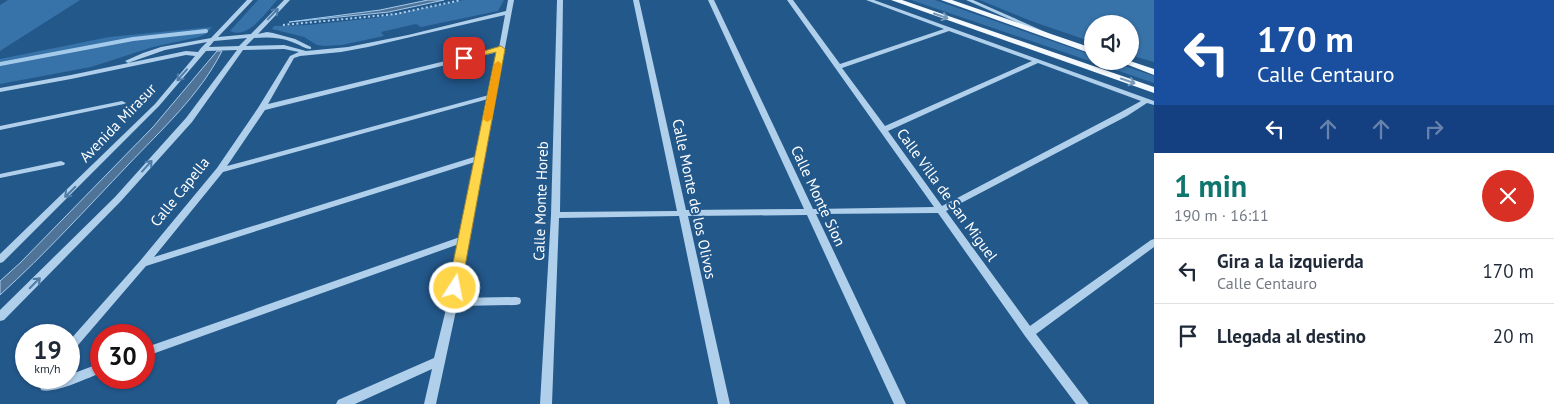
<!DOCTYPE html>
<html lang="es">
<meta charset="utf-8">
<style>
:root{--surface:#fff;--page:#f6f6f7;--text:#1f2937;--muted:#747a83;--line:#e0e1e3;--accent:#0f766e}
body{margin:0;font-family:"PT Sans",sans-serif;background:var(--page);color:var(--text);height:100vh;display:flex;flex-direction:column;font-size:19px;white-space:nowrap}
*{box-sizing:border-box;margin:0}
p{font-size:16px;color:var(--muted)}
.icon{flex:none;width:28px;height:28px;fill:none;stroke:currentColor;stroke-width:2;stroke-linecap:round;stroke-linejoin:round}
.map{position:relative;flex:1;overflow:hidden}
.panel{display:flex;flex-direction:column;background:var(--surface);width:400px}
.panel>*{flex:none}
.banner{background:#1a4fa0;color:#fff;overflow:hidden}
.fabs{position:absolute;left:1084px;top:15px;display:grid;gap:10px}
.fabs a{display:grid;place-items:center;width:55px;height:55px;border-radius:50%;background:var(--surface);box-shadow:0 1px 4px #0004;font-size:25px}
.speed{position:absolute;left:15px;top:324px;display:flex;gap:10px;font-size:25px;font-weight:700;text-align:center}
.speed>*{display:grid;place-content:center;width:65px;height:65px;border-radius:50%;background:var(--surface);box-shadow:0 1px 4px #0004;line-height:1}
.speed small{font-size:12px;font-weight:400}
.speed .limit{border:8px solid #d22;background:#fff;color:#111}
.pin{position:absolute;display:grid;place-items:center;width:42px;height:42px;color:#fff;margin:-21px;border-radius:10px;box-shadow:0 2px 8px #0006}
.me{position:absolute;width:55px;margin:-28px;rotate:11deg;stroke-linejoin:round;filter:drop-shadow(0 0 4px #0008)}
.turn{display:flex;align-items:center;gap:18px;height:105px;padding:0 20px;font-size:22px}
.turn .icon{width:65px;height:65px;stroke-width:2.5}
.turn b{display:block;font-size:35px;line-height:42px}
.lanes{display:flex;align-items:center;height:48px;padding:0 20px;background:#0003;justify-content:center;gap:25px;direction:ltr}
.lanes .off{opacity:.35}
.round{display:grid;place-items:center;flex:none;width:52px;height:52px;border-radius:26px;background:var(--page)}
.head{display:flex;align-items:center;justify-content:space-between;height:85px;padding:0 20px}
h1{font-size:30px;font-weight:700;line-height:38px;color:var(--accent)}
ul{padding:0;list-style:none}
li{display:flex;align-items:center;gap:15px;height:65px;padding:0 20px;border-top:1px solid var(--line)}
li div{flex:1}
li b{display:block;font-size:19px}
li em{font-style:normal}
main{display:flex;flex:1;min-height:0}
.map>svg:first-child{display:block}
.green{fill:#3772a8}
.water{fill:#507498;stroke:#a4caeb}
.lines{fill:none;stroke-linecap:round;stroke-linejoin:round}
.stream{stroke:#a4caeb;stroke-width:4}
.path{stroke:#b0cfea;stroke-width:2;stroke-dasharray:2 2.5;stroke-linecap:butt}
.minor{fill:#b0cfea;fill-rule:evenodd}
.major{fill:#f4f9fe;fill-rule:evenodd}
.oneway{stroke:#4d7ca8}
.oneway2{stroke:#7798b9}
.route{fill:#ffd54a;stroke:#a68a30}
.slow{fill:#f59e0b}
.labels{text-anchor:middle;stroke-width:4;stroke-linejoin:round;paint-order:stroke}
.street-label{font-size:15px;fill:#fff;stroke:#23588b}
</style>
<main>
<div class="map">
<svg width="1154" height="404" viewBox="0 0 1154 404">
<rect width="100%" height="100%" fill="#23588b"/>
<path class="green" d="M8 0H80L0 51V5Z
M258 0H277C266 12 248 40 230 31Z
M464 0H504L498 11 421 27 416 24 381 32 384 36 342 45 324 46 317 45 304 37 272 29 274 26 308 25 374 18Z
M911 0H935L1092 55V61H1110L1154 76V83Z
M980 0H1154V62L1130 55V24H1092V42L1031 21Z
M212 27 206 34 199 37 153 47 91 67 0 84V59L109 37Z"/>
<path class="water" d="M428 0H444L389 12 289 22 380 10Z
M217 51H222C200 95 161 130 128 165 86 209 45 254 0 295V281L20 263 153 127Z"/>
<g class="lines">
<path class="stream" d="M0 64 133 39 206 31"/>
<path class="path" d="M283 25 396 14 461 0"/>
<path class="minor" d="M247 0H253L218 37 251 34 284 0H290L258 34 267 32 273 33 295 39 311 47V49C304 49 299 44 292 42 280 37 267 37 254 38L246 46 284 45 306 51 348 47 408 35 506 11 508 0H514L459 291H451L450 288 459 244 144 357V348L460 237 475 162 146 266 73 351 69 352V341L140 261 217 168 258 108 290 56 299 52 284 49 243 50 192 122 121 201 4 320 0 321V310L115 197 186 118 237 50 206 51 159 106 3 262 0 263V254L155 104 195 56 186 55 71 79 0 92V88L71 75 186 51 198 52 201 48 207 42 165 50 128 63 125 61 143 53 161 47 211 38ZM505 15 499 48 268 104 294 58 300 56 341 52 368 47ZM247 38 239 46 209 47 214 41ZM498 52 489 95 227 166 265 110ZM488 99 477 156 154 257 223 172Z
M557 0H563L560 212 677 211 633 0H639L686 210 804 209 708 0H714L813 209 934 207 787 0H793L840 64 944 29 866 0H874L1154 101V105L1147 103 1127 116 946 211 1030 326 1151 240 1154 239V247L1036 334 1089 404H1076L1025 336 938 213 816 214 906 404H894L807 215 688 216 730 404H718L679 216 559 218 552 404H540L551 215ZM949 31 1032 61 885 126 842 68ZM1038 63 1141 101 1121 112 942 206 888 131Z
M966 0H973L1050 34 1045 35Z
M122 101 126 103 124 104 0 130V126Z
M61 161 65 163 64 165 0 178V174Z
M516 297 520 298 521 301 520 304 516 305 457 306 436 404H424L432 369 355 404H336L338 400 434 358 448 301 456 298Z
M101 363V373C87 378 55 394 41 390L38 378H50V380L61 378H69V375Z"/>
<path class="major" d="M891 0H902L1154 87V93Z
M941 0H952L1092 48V54Z
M1118 61H1130L1154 69V75Z"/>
</g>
<defs><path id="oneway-shaft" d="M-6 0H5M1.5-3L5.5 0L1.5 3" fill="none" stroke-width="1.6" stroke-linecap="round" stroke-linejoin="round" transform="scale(1.25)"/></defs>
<g class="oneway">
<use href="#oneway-shaft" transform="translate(273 14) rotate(-46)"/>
<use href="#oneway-shaft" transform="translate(182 75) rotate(131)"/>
<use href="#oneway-shaft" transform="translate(147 166) rotate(-48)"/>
<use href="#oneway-shaft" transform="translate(70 192) rotate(135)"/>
<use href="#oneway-shaft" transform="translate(35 283) rotate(-45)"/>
</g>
<g class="oneway2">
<use href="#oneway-shaft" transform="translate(941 16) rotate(19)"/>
<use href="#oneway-shaft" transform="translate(1128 81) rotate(19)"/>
</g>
<path class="route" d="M501 46 505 49 461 288 459 292H450L448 288 496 52 464 60 460 58Z"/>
<path class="slow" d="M498 61 502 64 492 119 487 122 483 119 494 64Z"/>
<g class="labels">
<g class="street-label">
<text transform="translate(118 123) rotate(-46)" y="5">Avenida Mirasur</text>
<text transform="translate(180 192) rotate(-51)" y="5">Calle Capella</text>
<text transform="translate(947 195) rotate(54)" y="5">Calle Villa de San Miguel</text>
<text transform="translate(818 196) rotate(65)" y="5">Calle Monte Sion</text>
<text transform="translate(694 199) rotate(78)" y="5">Calle Monte de los Olivos</text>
<text transform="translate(541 201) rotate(-88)" y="5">Calle Monte Horeb</text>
</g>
</g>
</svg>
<div class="fabs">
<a><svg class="icon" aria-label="sound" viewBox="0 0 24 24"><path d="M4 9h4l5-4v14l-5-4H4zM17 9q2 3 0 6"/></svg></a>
</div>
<div class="speed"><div>19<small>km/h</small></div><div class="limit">30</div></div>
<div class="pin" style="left:464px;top:58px;background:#d93025"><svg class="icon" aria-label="arrive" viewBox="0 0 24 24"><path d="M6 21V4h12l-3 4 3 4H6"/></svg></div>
<svg class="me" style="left:455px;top:288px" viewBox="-20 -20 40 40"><circle r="17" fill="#ffd54a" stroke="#fff" stroke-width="3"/><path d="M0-11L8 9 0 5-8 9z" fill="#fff"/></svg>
</div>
<section class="panel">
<div class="banner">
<div class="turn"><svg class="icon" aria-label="left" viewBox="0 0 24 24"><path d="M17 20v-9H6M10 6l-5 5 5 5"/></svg><div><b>170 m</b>Calle Centauro</div></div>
<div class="lanes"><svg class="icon" aria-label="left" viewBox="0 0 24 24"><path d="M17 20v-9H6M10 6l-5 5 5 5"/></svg><svg class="icon off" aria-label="ahead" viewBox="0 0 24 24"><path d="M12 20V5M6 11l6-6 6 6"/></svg><svg class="icon off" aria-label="ahead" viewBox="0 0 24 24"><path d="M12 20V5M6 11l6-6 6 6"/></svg><svg class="icon off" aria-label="right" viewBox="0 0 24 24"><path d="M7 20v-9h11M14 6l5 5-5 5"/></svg></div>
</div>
<div class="head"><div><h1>1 min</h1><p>190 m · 16:11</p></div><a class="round" style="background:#d93025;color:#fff"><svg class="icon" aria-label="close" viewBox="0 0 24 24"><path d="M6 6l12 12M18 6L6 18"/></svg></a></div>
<ul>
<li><svg class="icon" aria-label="left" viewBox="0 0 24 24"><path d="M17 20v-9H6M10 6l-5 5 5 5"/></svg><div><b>Gira a la izquierda</b><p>Calle Centauro</p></div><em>170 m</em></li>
<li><svg class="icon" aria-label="arrive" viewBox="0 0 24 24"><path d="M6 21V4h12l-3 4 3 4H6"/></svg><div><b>Llegada al destino</b></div><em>20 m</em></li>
</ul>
</section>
</main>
